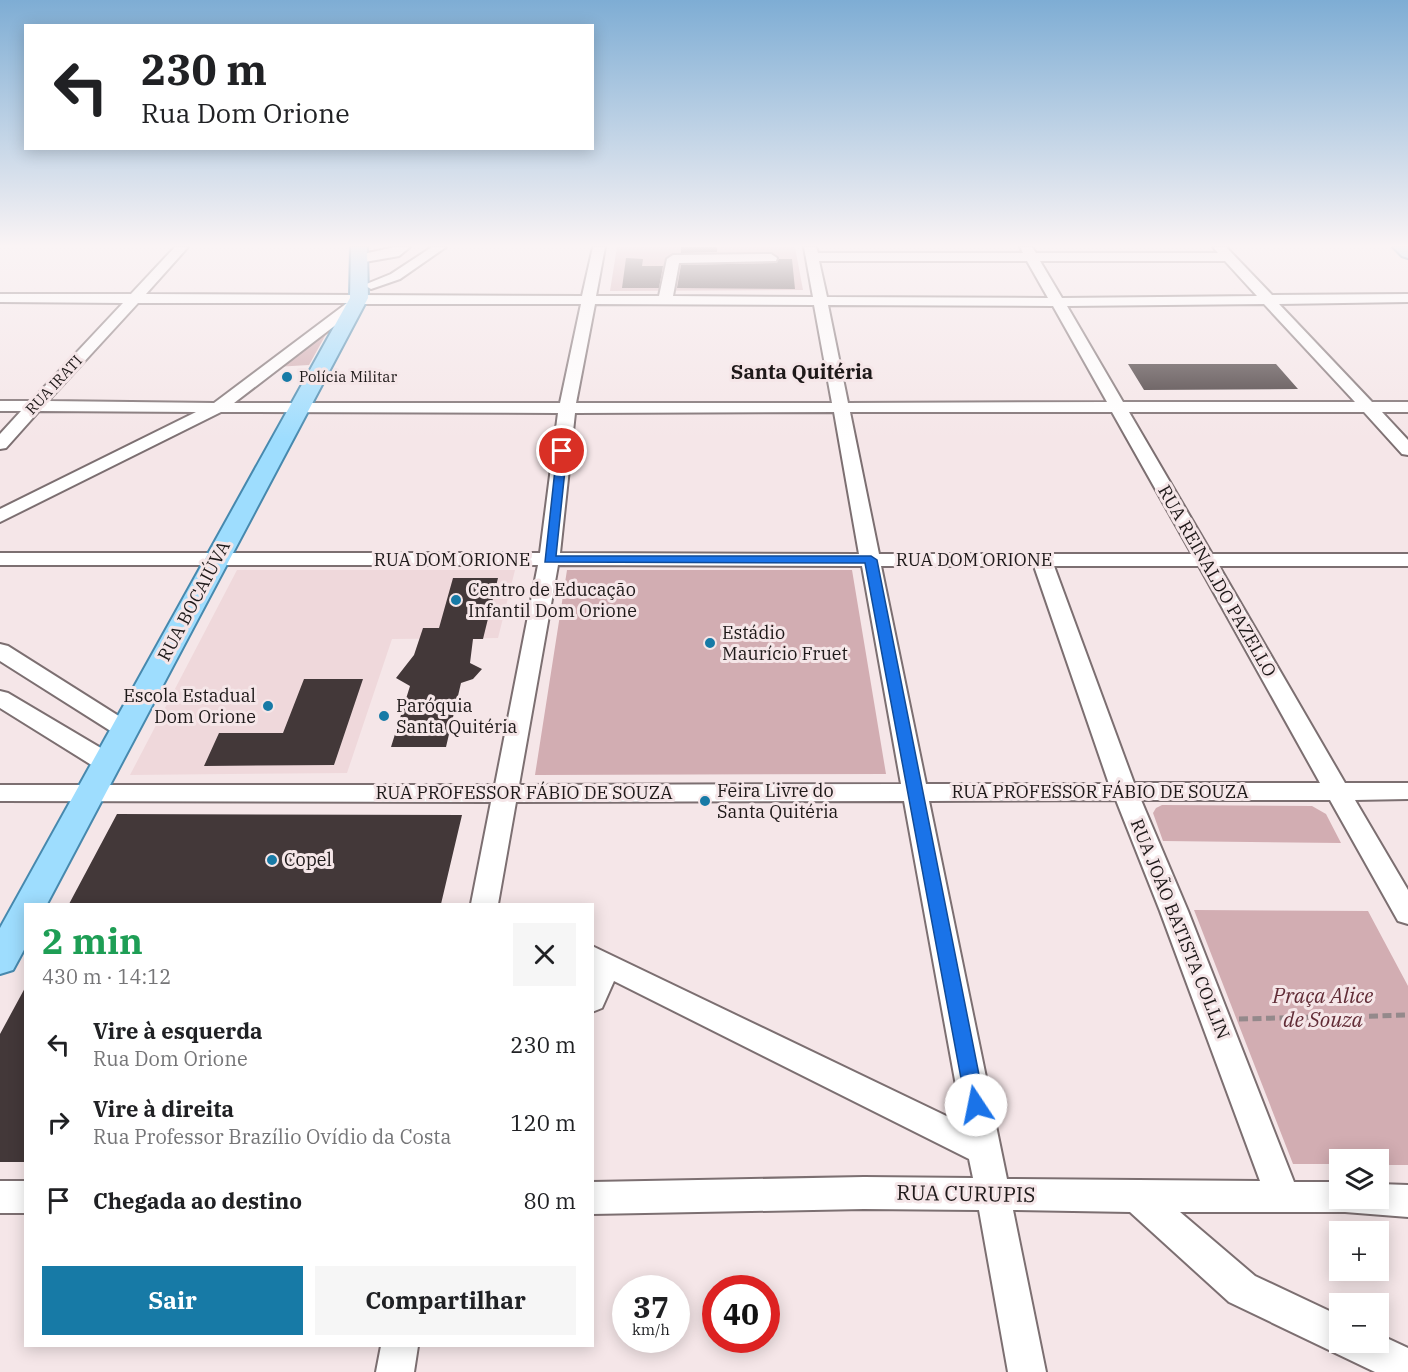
<!DOCTYPE html>
<html lang="pt">
<meta charset="utf-8">
<style>
:root{--surface:#fff;--page:#f6f6f6;--text:#202124;--muted:#757577;--accent:#177aa6}
body{margin:0;font-family:"IBM Plex Serif",serif;background:var(--page);color:var(--text);height:100vh;display:flex;flex-direction:column;font-size:22px;white-space:nowrap}
*{box-sizing:border-box;margin:0}
p{font-size:20px;color:var(--muted)}
.icon{flex:none;width:33px;height:33px;fill:none;stroke:currentColor;stroke-width:2;stroke-linecap:round;stroke-linejoin:round}
.map{position:relative;flex:1;overflow:hidden}
.sheet{position:absolute;left:24px;top:903px;width:570px;height:444px;display:flex;flex-direction:column;background:var(--surface);border-radius:0px;box-shadow:0 3px 15px #0003}
.sheet>*{flex:none}
.hud{position:absolute;left:24px;top:24px;width:570px;height:126px;border-radius:0px;box-shadow:0 3px 15px #0003;background:#fff;color:var(--text);overflow:hidden}
.buttons{position:absolute;left:1329px;top:1149px;display:grid;gap:12px}
.buttons a{display:grid;place-items:center;width:60px;height:60px;border-radius:0px;background:var(--surface);box-shadow:0 3px 15px #0003;font-size:30px}
.speed{position:absolute;left:612px;top:1275px;display:flex;gap:12px;font-size:30px;font-weight:700;text-align:center}
.speed>*{display:grid;place-content:center;width:78px;height:78px;border-radius:50%;background:var(--surface);box-shadow:0 3px 15px #0003;line-height:1}
.speed small{font-size:15px;font-weight:400}
.speed .limit{border:9px solid #d22;background:#fff;color:#111}
.pin{position:absolute;display:grid;place-items:center;width:51px;height:51px;color:#fff;margin:-26px;border:3px solid #fff;border-radius:50%;box-shadow:0 2px 6px #0007}
.me{position:absolute;width:66px;margin:-33px;rotate:349deg;stroke-linejoin:round;filter:drop-shadow(0 0 4px #0008)}
.turn{display:flex;align-items:center;gap:21px;height:126px;padding:0 18px;font-size:27px}
.turn .icon{width:78px;height:78px;stroke-width:2.5}
.turn b{display:block;font-size:42px;line-height:51px}
.round{display:grid;place-items:center;flex:none;width:63px;height:63px;border-radius:0px;background:var(--page)}
.overview{display:flex;align-items:center;justify-content:space-between;height:102px;padding:0 18px}
h1{font-size:36px;font-weight:700;line-height:45px;color:#1e9e55}
.button{display:flex;gap:12px;margin-top:auto;padding:12px 18px}
.button a{flex:1;height:69px;border-radius:0px;background:var(--accent);color:#fff;font-size:24px;font-weight:700;line-height:69px;text-align:center}
.button a+a{background:var(--page);color:var(--text)}
ul{padding:0;list-style:none}
li{display:flex;align-items:center;gap:18px;height:78px;padding:0 18px}
li div{flex:1}
li b{display:block;font-size:22px}
li em{font-style:normal}
.map>svg:first-child{display:block}
.built{fill:#efd8db}
.green{fill:#d2adb2}
.building{fill:#433839}
.lines{fill:none;stroke-linecap:round;stroke-linejoin:round}
.minor-casing{stroke:#7c6f71;stroke-width:4}
.major-casing{stroke:#4789ae;stroke-width:4}
.path{stroke:#94898b;stroke-width:5;stroke-dasharray:9 4.5;stroke-linecap:butt}
.minor{fill:#fff;fill-rule:evenodd}
.major{fill:#9eddfe;fill-rule:evenodd}
.route{fill:#1a73e8;stroke:#114b97;stroke-width:1.5}
.poi-dot{fill:#177aa6;stroke:#f5e6e8;stroke-width:2}
.labels{text-anchor:middle;stroke-width:6;stroke-linejoin:round;paint-order:stroke}
.far-poi-label{font-size:15px;fill:#1e1919;stroke:#f5e6e8;text-anchor:start}
.far-street-label{font-size:15px;fill:#1e1919;stroke:#f5e6e8}
.street-label{font-size:18px;fill:#1e1919;stroke:#f5e6e8}
.poi-label{font-size:18px;fill:#1e1919;stroke:#f5e6e8;text-anchor:start}
.far-district-label{font-size:20px;font-weight:bold;fill:#1e1919;stroke:#f5e6e8}
.near-park-label{font-size:21px;font-style:italic;fill:#612c36;stroke:#f5e6e8}
.near-street-label{font-size:21px;fill:#1e1919;stroke:#f5e6e8}
</style>
<div class="map">
<svg width="1408" height="1372" viewBox="0 0 1408 1372">
<rect width="100%" height="100%" fill="#f5e6e8"/>
<path class="built" d="M237 570H515L498 638 392 639 347 773 130 775Z"/>
<path class="green" d="M617 247H795L803 290 610 291Z
M330 327 309 365 275 367Z
M567 570H852L886 774 535 775Z
M1162 805 1312 806 1326 814 1341 843 1163 841 1153 813 1156 808Z
M1194 910 1368 911 1408 986V1165H1379L1378 1160H1340L1339 1164H1293Z"/>
<path class="building" d="M681 247H717V252L681 253Z
M626 258 643 259 642 266H663L659 288H622Z
M779 259H792L795 289 677 288 681 265 776 263Z
M1128 364H1276L1298 389 1144 390Z
M453 578H498L483 639H473L470 663 482 669 473 679 461 683 446 747H391L410 686 396 678 414 655 423 628H439Z
M304 679H363L334 765 204 766 219 733H283Z
M117 814 462 815 441 904H69Z
M26 986V1162H0V1034Z"/>
<g class="lines">
<defs>
<path id="minor" d="M175 247H188L146 294 582 296 593 247H605L596 296H659L667 259 673 255 771 254 777 258 776 261 679 263 673 296 813 297 804 247H816L818 253H1023L1020 247H1032L1036 253H1218L1213 247H1226L1272 295 1408 294V302L1279 304 1372 402H1408V412H1382L1408 440V455L1402 454 1364 412H1129L1212 554H1408V566H1219L1345 783H1408V799L1355 800 1408 890V924L1398 921 1330 800H1141L1188 911 1294 1182H1340V1198H1378V1184L1408 1185V1217L1345 1212H1180L1255 1276 1340 1316V1342H1378V1334L1408 1348V1372H1375L1229 1302 1130 1212 1013 1210 1046 1372H1008L979 1210 864 1209 592 1214V1182L864 1177 973 1178 969 1159 614 981 602 1008 592 1012V946L963 1124 904 801 516 802 498 904H471L491 802 0 801V785H495L538 565H0V553H540L558 413 221 412 0 522V509L196 412 39 411 6 448 0 449V434L21 411H0V401H31L123 303 0 302V294H131ZM819 261H1027L1048 298 827 297ZM1040 261H1225L1257 296 1062 298ZM138 303H347L214 403 48 401ZM363 304H581L560 403H234ZM595 304 814 305 832 403H576ZM1264 304 1355 402H1123L1067 306ZM828 305 1053 306 1107 402 848 403ZM834 412 859 554 560 553 575 413ZM850 412H1112L1192 554H879ZM558 565 862 566 901 784 519 785ZM881 566H1034L1109 784H926ZM1054 566H1199L1320 783H1134ZM1116 800 1160 911 1260 1181 1007 1179 929 801Z
M395 247H410L399 256 359 263 353 259 354 256Z
M432 247H446L400 279 371 289 364 285 391 274Z
M0 644 8 646 133 725 137 730 133 735 125 738 117 735 0 661Z
M0 691 8 693 116 757 119 763 116 769 107 771 98 769 0 708Z
M0 1181H26V1213H0Z
M381 1346H418L414 1372H376Z"/>
<path id="major" d="M351 247H367L368 298 47 904H26V946L13 970 0 974V928L350 298Z
M1393 247H1408V258L1402 256Z"/>
</defs>
<use href="#minor" class="minor-casing"/>
<use href="#major" class="major-casing"/>
<path class="path" d="M1342 1017 1408 1015
M1239 1019 1319 1017"/>
<use href="#minor" class="minor"/>
<use href="#major" class="major"/>
</g>
<linearGradient id="sky" x2="0" y2="1"><stop stop-color="#7eadd4"/><stop offset="0.56" stop-color="#faf4f5"/><stop offset="1" stop-color="#faf4f5" stop-opacity="0"/></linearGradient>
<rect width="1408" height="439" fill="url(#sky)"/>
<path class="route" d="M562 448 567 451 556 556H871L877 560 985 1105 982 1111 976 1114 969 1111 966 1105 865 563 545 562 557 451Z"/>
<g class="poi-dot">
<circle cx="287" cy="377" r="6"/>
<circle cx="456" cy="600" r="6"/>
<circle cx="710" cy="643" r="6"/>
<circle cx="268" cy="706" r="6"/>
<circle cx="384" cy="716" r="6"/>
<circle cx="705" cy="801" r="6"/>
<circle cx="272" cy="860" r="6"/>
</g>
<g class="labels">
<g class="far-poi-label">
<text x="299" y="382">Polícia Militar</text>
</g>
<g class="far-street-label">
<text transform="translate(54 385) rotate(-47)" y="5">RUA IRATI</text>
</g>
<g class="street-label">
<text x="452" y="566">RUA DOM ORIONE</text>
<text x="974" y="566">RUA DOM ORIONE</text>
<text transform="translate(1217 581) rotate(60)" y="6">RUA REINALDO PAZELLO</text>
<text transform="translate(194 601) rotate(-62)" y="6">RUA BOCAIÚVA</text>
<text x="1100" y="798">RUA PROFESSOR FÁBIO DE SOUZA</text>
<text x="524" y="799">RUA PROFESSOR FÁBIO DE SOUZA</text>
<text transform="translate(1180 929) rotate(68)" y="6">RUA JOÃO BATISTA COLLIN</text>
</g>
<g class="poi-label">
<text x="468" y="596">Centro de Educação<tspan x="468" dy="21">Infantil Dom Orione</tspan></text>
<text x="722" y="639">Estádio<tspan x="722" dy="21">Maurício Fruet</tspan></text>
<text x="256" y="702" text-anchor="end">Escola Estadual<tspan x="256" dy="21">Dom Orione</tspan></text>
<text x="396" y="712">Paróquia<tspan x="396" dy="21">Santa Quitéria</tspan></text>
<text x="717" y="797">Feira Livre do<tspan x="717" dy="21">Santa Quitéria</tspan></text>
<text x="284" y="866">Copel</text>
</g>
<g class="far-district-label">
<text x="802" y="379">Santa Quitéria</text>
</g>
<g class="near-park-label">
<text x="1323" y="1003">Praça Alice<tspan x="1323" dy="24">de Souza</tspan></text>
</g>
<g class="near-street-label">
<text transform="translate(966 1194) rotate(1)" y="7">RUA CURUPIS</text>
</g>
</g>
</svg>
<div class="buttons">
<a><svg class="icon" aria-label="layers" viewBox="0 0 24 24"><path d="M12 4l9 5-9 5-9-5zM3 14l9 5 9-5"/></svg></a>
<a>+</a>
<a>−</a>
</div>
<div class="speed"><div>37<small>km/h</small></div><div class="limit">40</div></div>
<div class="pin" style="left:562px;top:451px;background:#d93025"><svg class="icon" aria-label="arrive" viewBox="0 0 24 24"><path d="M6 21V4h12l-3 4 3 4H6"/></svg></div>
<svg class="me" style="left:976px;top:1105px" viewBox="-20 -20 40 40"><circle r="19" fill="#fff"/><path d="M0-13L10 11 0 6-10 11z" fill="#1a73e8"/></svg>
<div class="hud">
<div class="turn"><svg class="icon" aria-label="left" viewBox="0 0 24 24"><path d="M17 20v-9H6M10 6l-5 5 5 5"/></svg><div><b>230 m</b>Rua Dom Orione</div></div>
</div>
<section class="sheet">
<div class="overview"><div><h1>2 min</h1><p>430 m · 14:12</p></div><a class="round"><svg class="icon" aria-label="close" viewBox="0 0 24 24"><path d="M6 6l12 12M18 6L6 18"/></svg></a></div>
<ul>
<li><svg class="icon" aria-label="left" viewBox="0 0 24 24"><path d="M17 20v-9H6M10 6l-5 5 5 5"/></svg><div><b>Vire à esquerda</b><p>Rua Dom Orione</p></div><em>230 m</em></li>
<li><svg class="icon" aria-label="right" viewBox="0 0 24 24"><path d="M7 20v-9h11M14 6l5 5-5 5"/></svg><div><b>Vire à direita</b><p>Rua Professor Brazílio Ovídio da Costa</p></div><em>120 m</em></li>
<li><svg class="icon" aria-label="arrive" viewBox="0 0 24 24"><path d="M6 21V4h12l-3 4 3 4H6"/></svg><div><b>Chegada ao destino</b></div><em>80 m</em></li>
</ul>
<div class="button"><a>Sair</a><a>Compartilhar</a></div>
</section>
</div>
